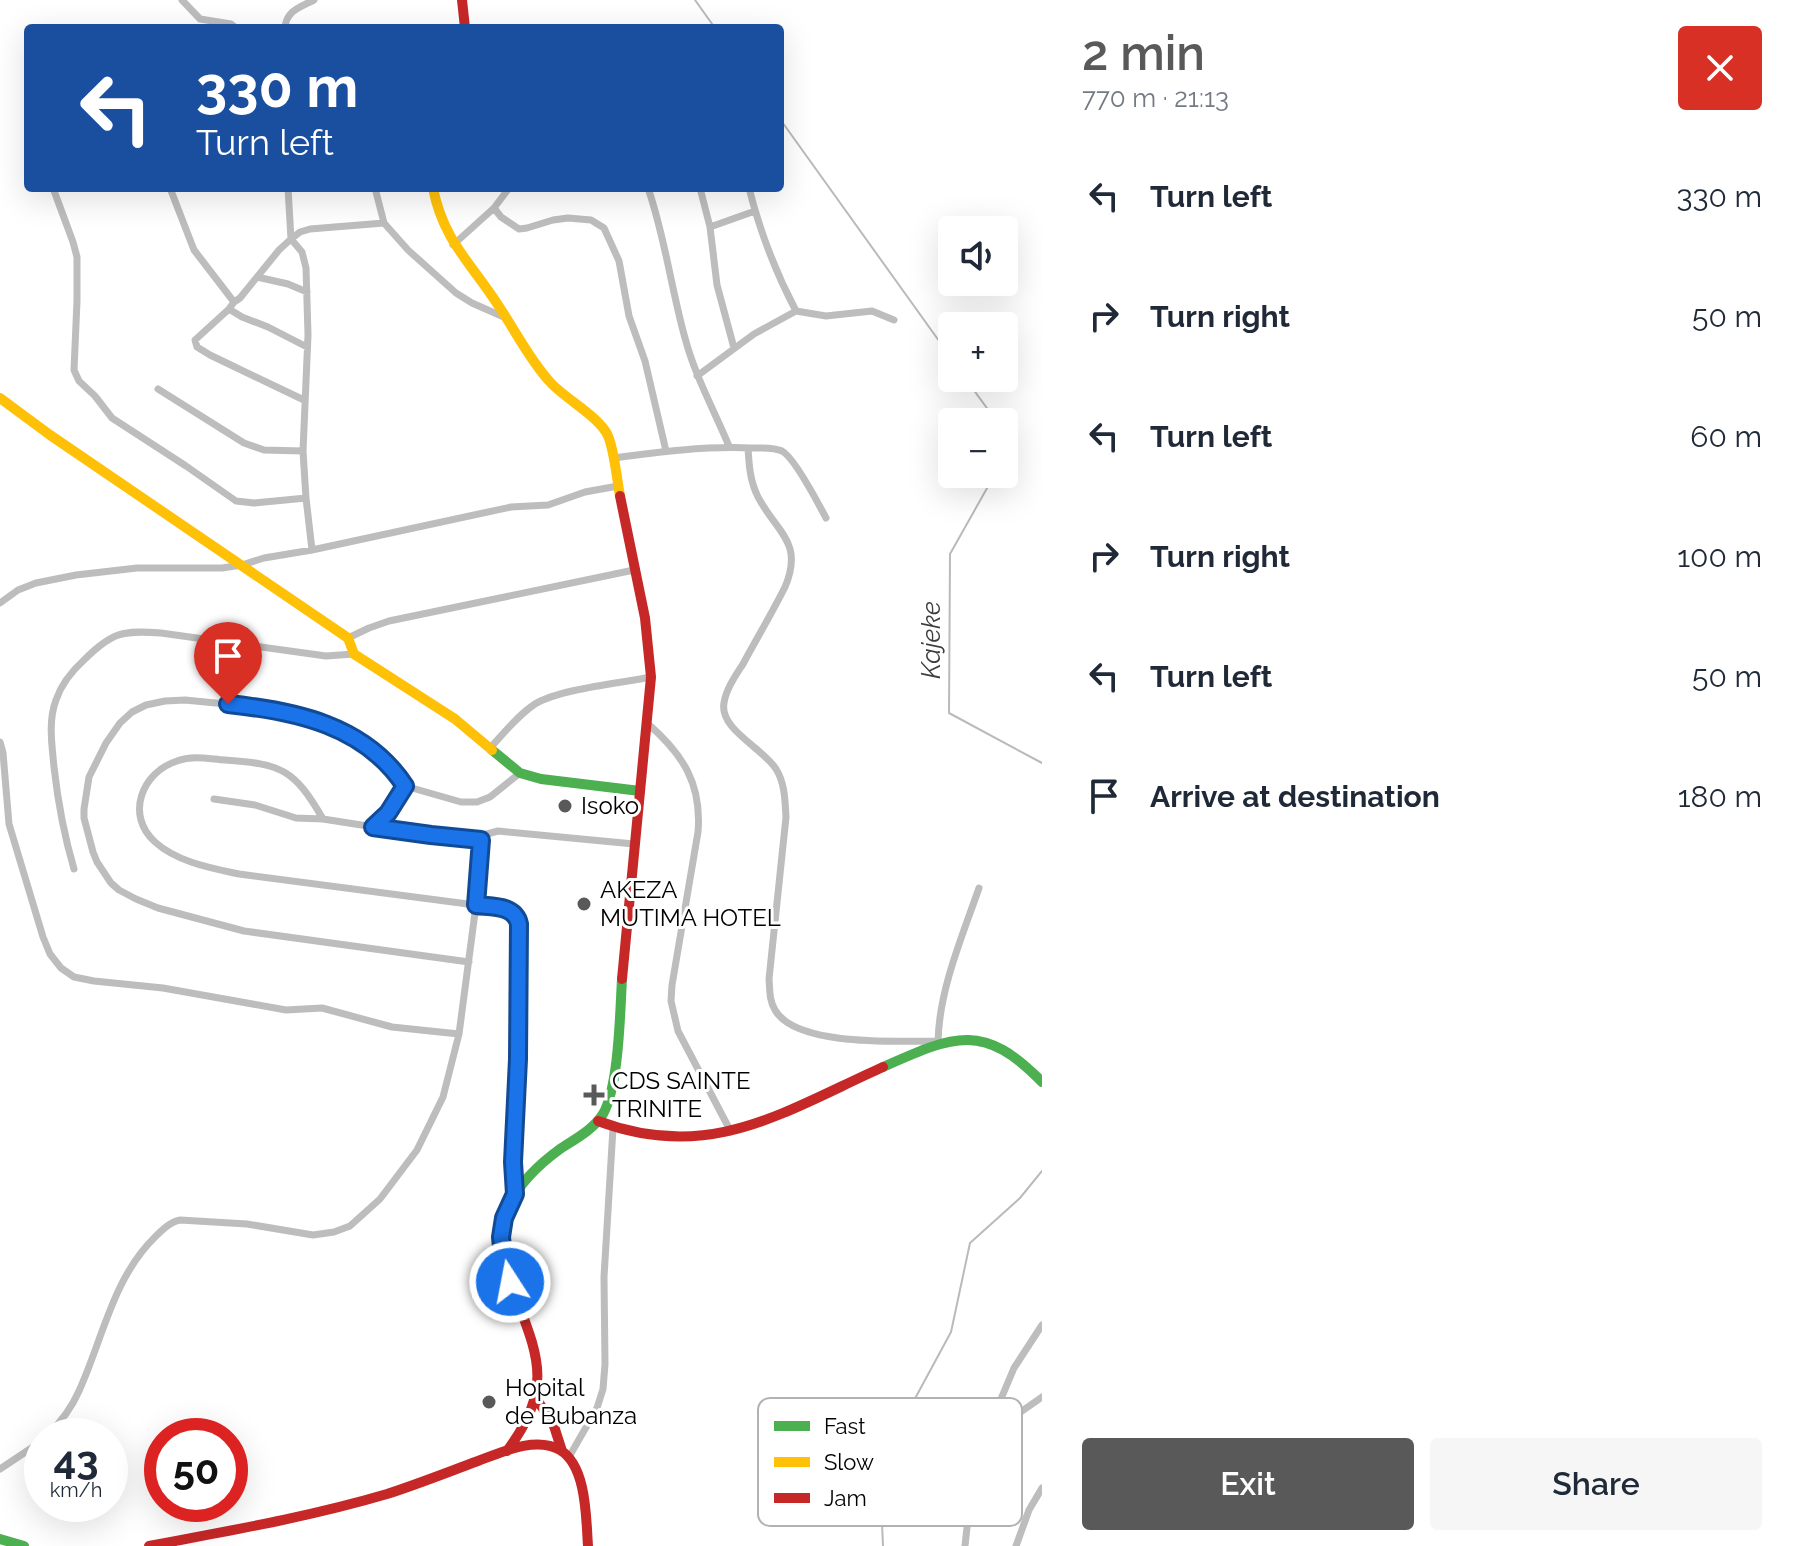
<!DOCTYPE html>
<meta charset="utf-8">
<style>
:root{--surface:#fff;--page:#f6f6f7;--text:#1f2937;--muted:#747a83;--accent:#595959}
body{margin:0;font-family:Raleway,sans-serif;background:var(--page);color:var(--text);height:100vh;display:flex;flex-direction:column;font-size:30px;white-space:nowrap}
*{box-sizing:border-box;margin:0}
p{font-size:26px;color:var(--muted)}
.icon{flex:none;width:44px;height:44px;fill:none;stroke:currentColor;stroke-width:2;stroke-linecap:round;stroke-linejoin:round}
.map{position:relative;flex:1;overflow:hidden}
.drawer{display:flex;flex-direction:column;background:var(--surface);width:760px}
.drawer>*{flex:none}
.banner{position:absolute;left:24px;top:24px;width:760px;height:168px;border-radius:8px;box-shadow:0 8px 32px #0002;background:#1a4fa0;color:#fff;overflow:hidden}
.fabs{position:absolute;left:938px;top:216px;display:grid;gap:16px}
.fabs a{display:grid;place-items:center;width:80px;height:80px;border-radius:8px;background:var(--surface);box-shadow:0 8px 32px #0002;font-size:40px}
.speed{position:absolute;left:24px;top:1418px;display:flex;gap:16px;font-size:40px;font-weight:700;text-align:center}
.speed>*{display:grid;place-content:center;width:104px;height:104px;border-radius:50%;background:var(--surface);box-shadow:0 8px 32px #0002;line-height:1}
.speed small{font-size:20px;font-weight:400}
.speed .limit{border:12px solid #d22;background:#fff;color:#111}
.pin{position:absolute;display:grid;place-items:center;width:68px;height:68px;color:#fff;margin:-82px -34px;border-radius:50% 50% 50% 0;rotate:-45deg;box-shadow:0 0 8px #0007}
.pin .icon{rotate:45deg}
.me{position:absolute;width:88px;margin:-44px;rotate:349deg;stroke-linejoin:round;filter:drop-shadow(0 0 6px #0008)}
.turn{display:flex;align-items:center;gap:28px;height:168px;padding:0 40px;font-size:36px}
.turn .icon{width:104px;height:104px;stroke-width:2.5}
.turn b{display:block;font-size:56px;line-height:68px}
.round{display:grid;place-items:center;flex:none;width:84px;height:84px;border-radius:8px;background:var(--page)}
.head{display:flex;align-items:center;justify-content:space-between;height:136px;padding:0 40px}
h1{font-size:48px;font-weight:600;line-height:60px;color:var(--accent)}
.primary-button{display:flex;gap:16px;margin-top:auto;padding:16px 40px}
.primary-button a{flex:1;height:92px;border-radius:8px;background:var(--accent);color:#fff;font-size:32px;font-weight:600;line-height:92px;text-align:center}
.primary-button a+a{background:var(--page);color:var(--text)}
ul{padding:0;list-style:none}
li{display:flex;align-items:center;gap:24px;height:120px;padding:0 40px}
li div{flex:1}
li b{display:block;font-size:30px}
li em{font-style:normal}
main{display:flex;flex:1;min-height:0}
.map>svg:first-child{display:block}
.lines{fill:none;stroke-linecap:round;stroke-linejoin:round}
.stream{stroke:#bababa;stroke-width:2}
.street{stroke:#bdbdbd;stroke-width:7}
.fast{stroke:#4caf50;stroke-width:10}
.slow{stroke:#ffc107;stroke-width:10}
.jam{stroke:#c62828;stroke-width:10}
.route-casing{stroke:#114b97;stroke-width:20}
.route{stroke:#1a73e8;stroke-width:14}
.poi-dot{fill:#595959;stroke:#fff;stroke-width:3}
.labels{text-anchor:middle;stroke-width:6;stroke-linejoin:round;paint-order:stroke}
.poi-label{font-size:24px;fill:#000;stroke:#fff;text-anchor:start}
.water-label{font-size:26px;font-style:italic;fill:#3d3d3d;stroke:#fff}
.key{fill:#fff;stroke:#b2b2b2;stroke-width:2}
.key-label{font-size:22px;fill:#000}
</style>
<main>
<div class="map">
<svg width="1042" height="1546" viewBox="0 0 1042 1546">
<rect width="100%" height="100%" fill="#fff"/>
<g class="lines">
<path class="stream" d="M695 0 715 28
M780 119 952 359
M965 378 997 422
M1004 432 1012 443 1004 458
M995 474 950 554 949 713 1042 763
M883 1546 881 1500 898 1430 951 1332 970 1243 1020 1198 1042 1171"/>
<path class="street" d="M182 0 200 19 231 24 236 28
M285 28C286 11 300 7 314 0
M53 188 73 242 77 257V301L74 370 79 381 95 396 112 418 186 466 236 501 254 503 306 498
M170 188 194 250 234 302 229 309 242 317 268 327 307 347
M375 188 384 223 408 250 456 293 472 303 506 318
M648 188C665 237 671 288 685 338 695 376 714 410 729 446
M700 188 710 227 717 285 734 348
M749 188C760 232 775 271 796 311
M494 208 501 217 519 229 527 228 553 220 568 218 591 220 604 228 619 261 629 316 645 361 666 451
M710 227 755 211
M453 245 494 208 509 188
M257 277 288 284 307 292
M234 302 240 298 279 250 291 239 288 188
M229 309 195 340 197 347 210 355 304 400
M697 376 754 334 796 311 826 316 872 311 894 320
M158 389 244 443 264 450 303 451
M748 448C749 465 750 481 758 497 777 533 804 542 785 587 772 613 757 638 743 664 736 675 726 689 724 703 719 729 763 748 776 769 785 783 785 801 786 817L769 979C770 990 769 1000 775 1010 796 1047 900 1041 938 1041
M614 458C659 452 705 446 751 448 760 448 773 447 782 451 795 458 818 503 826 518
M312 550 306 498 303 451 308 335 306 268 302 252 291 239 300 232 310 229 384 223
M0 603 18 590 36 583 76 575 137 568H222L242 565 264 558 312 550 511 507 548 505 585 492 618 486
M348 638 369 628 389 621 634 570
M647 723C683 754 702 784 698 832L672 985 671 1001 678 1031 731 1132
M0 742 3 753 9 824 43 937 50 954 61 968 74 977 94 981 163 988 286 1010 322 1008 392 1027 459 1034 476 905 481 840 487 834 498 831 634 844
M490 748C504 733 518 715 535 704 559 689 621 683 651 677
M214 799 255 805 296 818 323 819C294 769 282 764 225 760 209 759 193 755 177 761 142 772 125 815 155 842 177 862 211 868 239 874L506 909C515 912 517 916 519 924L518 1059 513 1162 515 1192
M323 819 406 832 481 840
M373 827 388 813 405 786
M74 869C64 835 58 803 54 767 52 745 48 721 56 700 61 685 73 670 84 660 112 632 123 630 161 633L326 656 354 654
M469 962 244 931 158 908 136 899 119 890 111 883 97 862 93 852 84 818V809L89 777 106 743 120 723 132 712 146 705 165 701 185 700 275 709 320 722 364 744 383 758 405 786 461 802H477L490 797 520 773
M938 1042C939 990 962 937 979 888
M992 1432 1042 1397
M47 1436C60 1423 72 1407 79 1391 103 1338 113 1278 155 1237 162 1230 170 1222 180 1220L247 1224 313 1235 334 1232 350 1226 380 1199 417 1150 443 1097 459 1034
M569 1457 597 1408 603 1389 605 1364 604 1277 613 1128
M0 1469 42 1441
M965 1546 969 1509 974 1488 998 1406 1014 1368 1042 1325
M1016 1546 1029 1510 1042 1488"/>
<path class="fast" d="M492 750 520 773 541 779 640 791
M883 1067C953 1036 983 1021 1042 1082
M510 1281C489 1222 512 1184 560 1149 575 1139 593 1130 603 1114 619 1086 620 1013 622 979
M0 1539 24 1546"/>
<path class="slow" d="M433 188C443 240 471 263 498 305 515 330 529 359 550 382 564 398 600 417 608 436 614 449 617 480 620 496
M0 398 50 435 348 638 354 654 455 719 492 750"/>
<path class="jam" d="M462 0 465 28
M620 496 645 618 651 677 622 979
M598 1121C710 1163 783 1112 883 1067
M537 1400 553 1423 562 1451
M507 1451C557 1383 536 1353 510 1281
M149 1546C228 1531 309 1517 387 1494 418 1484 448 1472 478 1461 502 1452 536 1436 560 1450 587 1466 586 1519 588 1546"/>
</g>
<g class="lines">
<defs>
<path id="route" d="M228 704C295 711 365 725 405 786L388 813 373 827 431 835 481 840 476 905C493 907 515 905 519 924L518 1059 513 1162 515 1194 504 1218 501 1237 503 1258 510 1282"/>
</defs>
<use href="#route" class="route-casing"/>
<use href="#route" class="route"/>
</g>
<g class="poi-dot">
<circle cx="565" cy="806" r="8"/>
<circle cx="584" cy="904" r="8"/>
<path d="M590 1083h8v8h8v8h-8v8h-8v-8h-8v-8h8z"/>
<circle cx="489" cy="1402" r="8"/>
</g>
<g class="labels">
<g class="poi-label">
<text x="581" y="814">Isoko</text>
<text x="600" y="898">AKEZA<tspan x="600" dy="28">MUTIMA HOTEL</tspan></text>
<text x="612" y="1089">CDS SAINTE<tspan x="612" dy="28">TRINITE</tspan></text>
<text x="505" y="1396">Hopital<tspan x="505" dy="28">de Bubanza</tspan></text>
</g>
<g class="water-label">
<text transform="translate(931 640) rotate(-90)" y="9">Kajeke</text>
</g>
</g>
<rect x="758" y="1398" width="264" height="128" rx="12" class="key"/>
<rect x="774" y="1421" width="36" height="10" fill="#4caf50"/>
<rect x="774" y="1457" width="36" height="10" fill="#ffc107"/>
<rect x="774" y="1493" width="36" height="10" fill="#c62828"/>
<g class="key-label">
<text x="824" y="1434">Fast</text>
<text x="824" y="1470">Slow</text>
<text x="824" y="1506">Jam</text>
</g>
</svg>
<div class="fabs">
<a><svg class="icon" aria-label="sound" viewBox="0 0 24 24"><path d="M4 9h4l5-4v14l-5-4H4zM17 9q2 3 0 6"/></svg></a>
<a>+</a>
<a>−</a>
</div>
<div class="speed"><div>43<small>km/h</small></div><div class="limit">50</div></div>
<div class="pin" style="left:228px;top:704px;background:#d93025"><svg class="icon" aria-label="arrive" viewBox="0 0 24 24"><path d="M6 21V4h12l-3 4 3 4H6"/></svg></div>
<svg class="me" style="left:510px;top:1282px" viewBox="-20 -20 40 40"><circle r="17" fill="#1a73e8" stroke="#fff" stroke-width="3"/><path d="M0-11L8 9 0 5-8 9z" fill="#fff"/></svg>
<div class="banner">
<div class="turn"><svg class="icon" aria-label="left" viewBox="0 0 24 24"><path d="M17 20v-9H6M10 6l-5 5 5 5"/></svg><div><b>330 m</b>Turn left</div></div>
</div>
</div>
<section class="drawer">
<div class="head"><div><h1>2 min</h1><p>770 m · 21:13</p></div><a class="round" style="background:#d93025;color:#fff"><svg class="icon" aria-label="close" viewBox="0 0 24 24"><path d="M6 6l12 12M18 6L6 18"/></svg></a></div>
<ul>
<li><svg class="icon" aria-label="left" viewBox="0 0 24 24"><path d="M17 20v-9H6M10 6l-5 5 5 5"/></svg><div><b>Turn left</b></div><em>330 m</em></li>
<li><svg class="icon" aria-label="right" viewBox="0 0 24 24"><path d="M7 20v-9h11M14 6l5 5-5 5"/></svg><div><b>Turn right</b></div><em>50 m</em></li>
<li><svg class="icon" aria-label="left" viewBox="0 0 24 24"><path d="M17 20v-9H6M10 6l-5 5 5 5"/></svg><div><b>Turn left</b></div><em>60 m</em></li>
<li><svg class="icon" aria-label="right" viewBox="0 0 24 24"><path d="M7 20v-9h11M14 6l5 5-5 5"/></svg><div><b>Turn right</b></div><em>100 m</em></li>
<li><svg class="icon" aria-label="left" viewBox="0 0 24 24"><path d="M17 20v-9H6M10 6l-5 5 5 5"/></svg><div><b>Turn left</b></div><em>50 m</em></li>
<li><svg class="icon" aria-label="arrive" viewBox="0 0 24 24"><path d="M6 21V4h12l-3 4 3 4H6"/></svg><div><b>Arrive at destination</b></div><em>180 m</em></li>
</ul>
<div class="primary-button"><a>Exit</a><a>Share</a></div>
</section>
</main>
